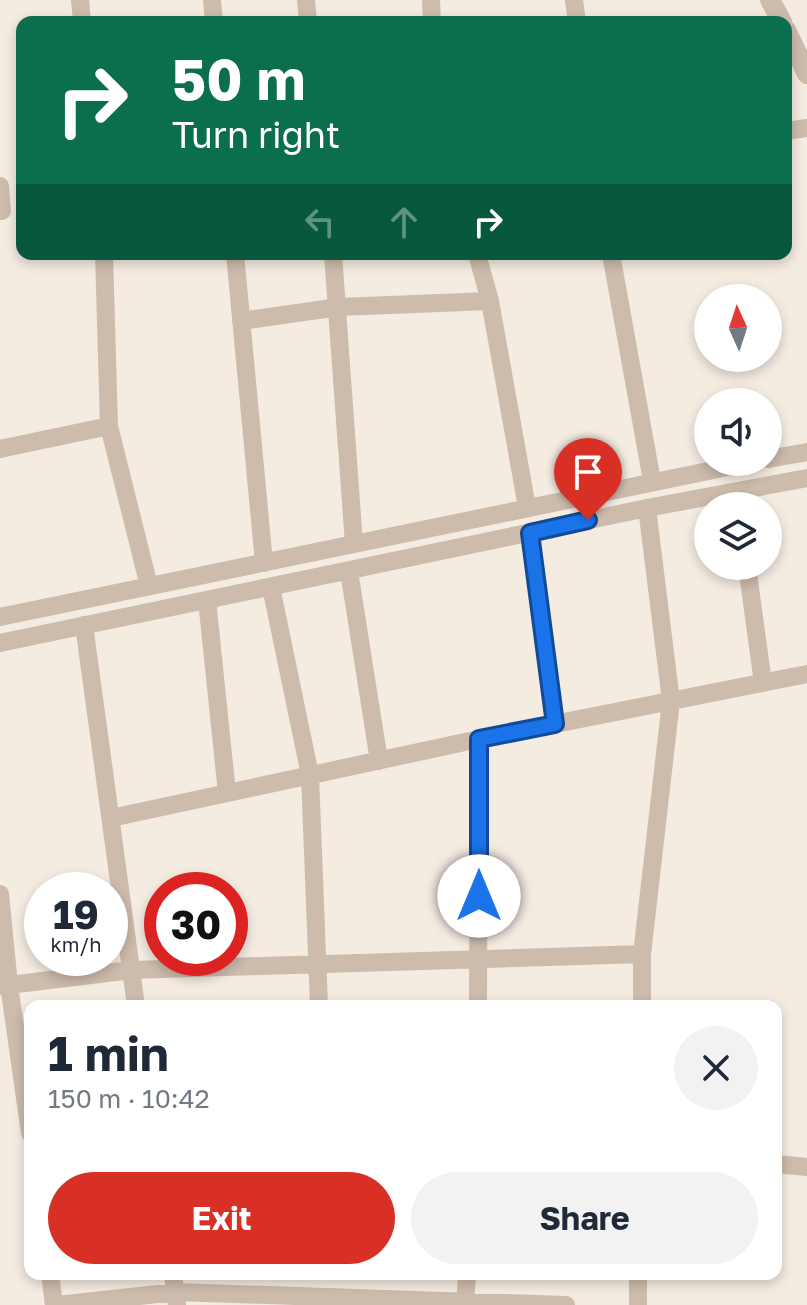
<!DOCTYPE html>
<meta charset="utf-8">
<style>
:root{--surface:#fff;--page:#f2f2f3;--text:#1f2937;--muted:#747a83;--accent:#d93025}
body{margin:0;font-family:"Golos Text",sans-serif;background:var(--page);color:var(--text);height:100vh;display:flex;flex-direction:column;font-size:30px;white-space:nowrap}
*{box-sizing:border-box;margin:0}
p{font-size:26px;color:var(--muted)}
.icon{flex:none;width:44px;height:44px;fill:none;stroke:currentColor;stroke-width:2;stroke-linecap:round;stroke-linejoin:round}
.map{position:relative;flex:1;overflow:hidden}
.panel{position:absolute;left:24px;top:1000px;width:758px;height:280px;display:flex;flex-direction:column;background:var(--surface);border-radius:16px;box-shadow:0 4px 12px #0003}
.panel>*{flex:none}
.top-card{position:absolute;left:16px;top:16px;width:776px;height:244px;border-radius:16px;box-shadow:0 4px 12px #0003;background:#0b6e4f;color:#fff;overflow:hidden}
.needle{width:52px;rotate:357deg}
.controls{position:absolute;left:694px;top:284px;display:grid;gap:16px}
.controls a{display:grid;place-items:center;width:88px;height:88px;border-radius:50%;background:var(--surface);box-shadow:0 4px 12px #0003;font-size:40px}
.speed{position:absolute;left:24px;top:872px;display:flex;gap:16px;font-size:40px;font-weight:700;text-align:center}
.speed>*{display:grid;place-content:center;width:104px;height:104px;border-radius:50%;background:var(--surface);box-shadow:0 4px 12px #0003;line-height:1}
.speed small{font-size:20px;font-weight:400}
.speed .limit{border:12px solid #d22;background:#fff;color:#111}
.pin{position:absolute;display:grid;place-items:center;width:68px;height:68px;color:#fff;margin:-82px -34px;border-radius:50% 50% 50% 0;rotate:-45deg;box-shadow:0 0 8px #0007}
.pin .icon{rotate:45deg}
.me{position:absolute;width:88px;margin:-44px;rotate:0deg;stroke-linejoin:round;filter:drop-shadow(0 0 6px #0008)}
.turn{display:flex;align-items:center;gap:28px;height:168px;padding:0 24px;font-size:36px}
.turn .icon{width:104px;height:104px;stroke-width:2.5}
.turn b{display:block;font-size:56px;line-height:68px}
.lanes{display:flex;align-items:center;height:76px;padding:0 24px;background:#0003;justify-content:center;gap:40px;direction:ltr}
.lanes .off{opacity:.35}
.round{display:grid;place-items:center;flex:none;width:84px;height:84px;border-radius:42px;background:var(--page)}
.overview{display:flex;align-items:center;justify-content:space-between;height:136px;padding:0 24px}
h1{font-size:48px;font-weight:700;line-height:60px}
.primary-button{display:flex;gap:16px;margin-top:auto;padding:16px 24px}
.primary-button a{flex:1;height:92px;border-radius:48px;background:var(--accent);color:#fff;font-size:32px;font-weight:700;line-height:92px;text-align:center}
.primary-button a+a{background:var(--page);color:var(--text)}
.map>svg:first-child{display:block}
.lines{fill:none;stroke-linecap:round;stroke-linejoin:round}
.minor{stroke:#cdbbac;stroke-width:18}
.tertiary{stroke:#cdbbac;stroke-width:20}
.route-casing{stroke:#114b97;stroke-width:20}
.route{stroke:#1a73e8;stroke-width:14}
</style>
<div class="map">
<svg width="807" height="1305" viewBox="0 0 807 1305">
<rect width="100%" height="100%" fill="#f4ebe1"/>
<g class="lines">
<path class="minor" d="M80 0 82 22
M212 0 214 22
M306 0 308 22
M431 0 432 22
M574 0 577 22
M786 131 807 128
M0 186 2 211
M104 254 109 426 149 586
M235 254 264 563
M333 254 354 544
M477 254 490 301 527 507
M611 254 652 481
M241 321 339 307 490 301
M0 449 109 426
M768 459 807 452
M530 533 555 724
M747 566 763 683
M349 571 379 761
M271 587 310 775 319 1006
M207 600 227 793
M0 617 752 462
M84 625 136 1006
M0 643 647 508 807 478
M111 818 479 739 807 674
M0 894 9 985 30 1133
M0 986 132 970 642 954
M478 1006 479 739
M642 1006V954L671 701 647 508
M776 1164 807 1167
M50 1274 54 1305
M173 1274 177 1305
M57 1305 176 1292 566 1305
M465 1305 467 1274
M638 1305V1274"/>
<path class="tertiary" d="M770 0 782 22
M786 30 807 74"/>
</g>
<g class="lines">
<defs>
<path id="route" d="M479 896V739L555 724 530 533 588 520"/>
</defs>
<use href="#route" class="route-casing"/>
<use href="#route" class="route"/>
</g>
</svg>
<div class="controls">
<a><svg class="needle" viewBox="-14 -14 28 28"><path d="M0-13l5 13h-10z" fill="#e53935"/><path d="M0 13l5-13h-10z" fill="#747a83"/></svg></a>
<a><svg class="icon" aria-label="sound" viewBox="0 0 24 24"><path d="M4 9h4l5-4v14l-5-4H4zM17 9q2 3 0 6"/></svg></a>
<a><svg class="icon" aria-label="layers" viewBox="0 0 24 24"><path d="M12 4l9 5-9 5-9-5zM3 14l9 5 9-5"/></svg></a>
</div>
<div class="speed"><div>19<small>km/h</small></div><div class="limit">30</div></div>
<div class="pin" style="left:588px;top:520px;background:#d93025"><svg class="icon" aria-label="arrive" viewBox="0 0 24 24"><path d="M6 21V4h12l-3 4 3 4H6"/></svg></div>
<svg class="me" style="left:479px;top:896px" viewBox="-20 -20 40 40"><circle r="19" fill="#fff"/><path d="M0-13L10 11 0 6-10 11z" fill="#1a73e8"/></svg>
<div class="top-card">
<div class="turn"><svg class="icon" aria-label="right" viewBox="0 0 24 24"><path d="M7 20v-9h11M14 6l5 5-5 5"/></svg><div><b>50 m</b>Turn right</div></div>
<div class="lanes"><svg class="icon off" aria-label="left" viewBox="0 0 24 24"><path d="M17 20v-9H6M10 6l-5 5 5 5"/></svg><svg class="icon off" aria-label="ahead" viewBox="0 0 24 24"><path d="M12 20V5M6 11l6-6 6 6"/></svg><svg class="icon" aria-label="right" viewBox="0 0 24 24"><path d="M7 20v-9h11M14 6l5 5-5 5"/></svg></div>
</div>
<section class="panel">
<div class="overview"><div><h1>1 min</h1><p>150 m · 10:42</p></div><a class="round"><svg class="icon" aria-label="close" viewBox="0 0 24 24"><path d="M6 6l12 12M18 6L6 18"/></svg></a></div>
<div class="primary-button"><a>Exit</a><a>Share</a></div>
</section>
</div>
